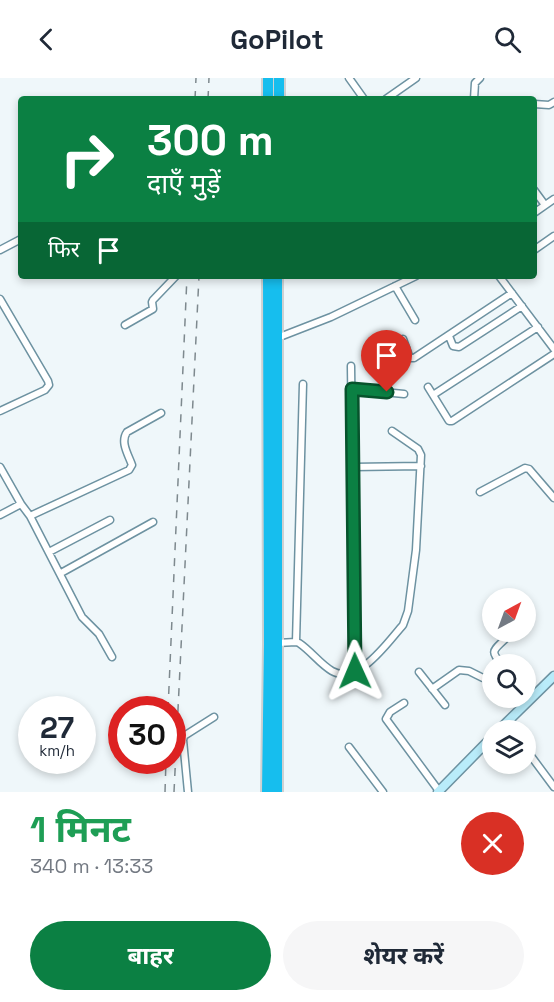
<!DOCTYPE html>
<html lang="hi">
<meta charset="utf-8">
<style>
:root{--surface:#fff;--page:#f6f6f7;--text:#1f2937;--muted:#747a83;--accent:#0b8043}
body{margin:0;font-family:"Space Grotesk","Noto Sans Devanagari",sans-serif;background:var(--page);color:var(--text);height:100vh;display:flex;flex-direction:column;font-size:22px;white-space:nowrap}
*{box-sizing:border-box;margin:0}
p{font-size:20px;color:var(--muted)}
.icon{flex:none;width:33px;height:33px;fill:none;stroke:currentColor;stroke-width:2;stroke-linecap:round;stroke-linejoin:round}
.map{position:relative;height:714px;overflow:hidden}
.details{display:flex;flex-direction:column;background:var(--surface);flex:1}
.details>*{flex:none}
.banner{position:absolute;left:18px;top:18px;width:519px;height:183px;border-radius:6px;box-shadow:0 3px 9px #0003;background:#0b8043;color:#fff;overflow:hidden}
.needle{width:39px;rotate:41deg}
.buttons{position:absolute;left:482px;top:510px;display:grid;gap:12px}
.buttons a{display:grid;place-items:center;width:54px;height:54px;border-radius:50%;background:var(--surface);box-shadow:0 3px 9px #0003;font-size:30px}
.speed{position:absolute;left:18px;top:618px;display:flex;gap:12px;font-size:30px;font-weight:700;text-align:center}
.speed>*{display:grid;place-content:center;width:78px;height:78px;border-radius:50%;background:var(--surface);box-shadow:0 3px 9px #0003;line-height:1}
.speed small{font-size:15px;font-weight:400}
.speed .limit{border:9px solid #d22;background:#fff;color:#111}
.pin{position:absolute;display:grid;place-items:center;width:51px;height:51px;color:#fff;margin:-62px -26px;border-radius:50% 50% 50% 0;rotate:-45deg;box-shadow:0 0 6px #0007}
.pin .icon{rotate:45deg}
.me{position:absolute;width:66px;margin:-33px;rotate:359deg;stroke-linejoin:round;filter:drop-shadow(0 0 4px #0008)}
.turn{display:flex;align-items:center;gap:21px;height:126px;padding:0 30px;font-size:27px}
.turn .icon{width:78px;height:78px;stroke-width:2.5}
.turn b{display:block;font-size:42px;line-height:51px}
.then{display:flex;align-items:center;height:57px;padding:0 30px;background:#0003;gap:12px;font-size:22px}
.round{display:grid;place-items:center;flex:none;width:63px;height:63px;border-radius:32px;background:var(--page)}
.head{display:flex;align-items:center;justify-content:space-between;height:102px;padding:0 30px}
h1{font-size:36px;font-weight:700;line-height:45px;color:#1e9e55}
.cta{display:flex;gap:12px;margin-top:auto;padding:12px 30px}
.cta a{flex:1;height:69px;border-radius:36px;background:var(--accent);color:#fff;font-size:24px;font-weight:700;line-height:69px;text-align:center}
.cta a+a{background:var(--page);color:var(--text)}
header{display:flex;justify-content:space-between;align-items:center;height:78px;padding:0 30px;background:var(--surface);font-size:27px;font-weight:700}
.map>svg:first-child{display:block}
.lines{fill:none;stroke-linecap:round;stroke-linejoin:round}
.street-casing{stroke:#6d92a1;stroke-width:9}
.secondary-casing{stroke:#6d92a1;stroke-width:11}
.highway-casing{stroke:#ced1d2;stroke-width:14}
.street{stroke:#fff;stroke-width:6}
.secondary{stroke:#b9ecfa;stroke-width:8}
.highway{stroke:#16beee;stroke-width:10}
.rail{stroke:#7e898e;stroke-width:1.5;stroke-dasharray:8 8;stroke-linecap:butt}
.route-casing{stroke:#07532c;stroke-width:15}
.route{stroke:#0b8043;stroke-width:10}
</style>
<header><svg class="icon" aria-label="back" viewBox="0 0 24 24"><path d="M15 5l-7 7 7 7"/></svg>GoPilot<svg class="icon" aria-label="search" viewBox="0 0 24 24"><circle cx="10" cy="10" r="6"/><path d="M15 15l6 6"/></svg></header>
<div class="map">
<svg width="554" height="714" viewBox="0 0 554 714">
<rect width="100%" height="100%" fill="#eff7fa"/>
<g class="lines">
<defs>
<path id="street" d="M349 0 364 21
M386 21 416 0
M474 21 475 5 480 0
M534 26 549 27 554 24
M534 112 545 127
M534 135 554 121
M0 172 21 161
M534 172 554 158
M499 198 554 271
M395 208 415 242
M0 221 48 303 49 307 45 312 0 333
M125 247 153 231 152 224 153 222 176 198
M449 258 453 268 459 269 522 228
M277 260 331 239 416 198
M403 261 409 278 411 280H414L512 215
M351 288 355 593
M428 309 449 343H452L554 276
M352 311 404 316
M433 317 538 249
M0 389 21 426 30 438 82 539 99 556 112 579
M353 389 421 388
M480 414 525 390 529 391 554 420
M0 437 21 426
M30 438 129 392 132 387C128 376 120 364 127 354L161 335
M49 474 110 442
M61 495 153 444
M296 564 303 306
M277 565 296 564 299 565C311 573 320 586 332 593 358 608 388 564 403 547L408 533 416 472 421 377 418 371 392 353
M502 586C488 572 495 572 507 559
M419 594 445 627
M432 611 459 592 469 593 483 600 492 597
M525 611 533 619
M404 625 390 634 386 641 439 713
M506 645 512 652
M349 669 383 714
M525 670 554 709
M188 714 183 662 184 658 214 639"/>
<path id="secondary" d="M499 652 554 598
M438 714 492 659"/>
<path id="highway" d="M268 0V21
M279 21V0
M267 714 269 566 268 198
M277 714V198"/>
</defs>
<use href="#street" class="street-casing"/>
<use href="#secondary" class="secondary-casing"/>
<use href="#highway" class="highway-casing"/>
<use href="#street" class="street"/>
<use href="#secondary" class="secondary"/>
<use href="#highway" class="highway"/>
<path class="rail" d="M195 21 196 0
M208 21 209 0
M168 632 187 198
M165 714 166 682
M174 714 199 198"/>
</g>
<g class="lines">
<defs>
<path id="route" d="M355 593 352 311 387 314"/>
</defs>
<use href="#route" class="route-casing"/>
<use href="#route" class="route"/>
</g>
</svg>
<div class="buttons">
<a><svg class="needle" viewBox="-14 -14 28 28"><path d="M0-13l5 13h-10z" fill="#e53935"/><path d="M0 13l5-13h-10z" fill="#747a83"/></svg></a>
<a><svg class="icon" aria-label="search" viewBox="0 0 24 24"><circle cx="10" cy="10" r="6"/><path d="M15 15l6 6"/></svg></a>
<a><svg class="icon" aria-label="layers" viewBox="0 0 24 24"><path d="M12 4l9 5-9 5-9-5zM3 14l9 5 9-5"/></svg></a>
</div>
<div class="speed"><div>27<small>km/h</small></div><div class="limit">30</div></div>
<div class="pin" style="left:387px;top:314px;background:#d93025"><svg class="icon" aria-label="arrive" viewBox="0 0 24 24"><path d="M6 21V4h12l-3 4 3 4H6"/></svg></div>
<svg class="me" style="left:355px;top:593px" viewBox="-20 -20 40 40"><path d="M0-17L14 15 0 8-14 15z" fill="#0b8043" stroke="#fff" stroke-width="4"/></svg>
<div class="banner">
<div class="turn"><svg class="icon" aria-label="right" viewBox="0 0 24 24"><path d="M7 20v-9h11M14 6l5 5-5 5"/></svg><div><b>300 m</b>दाएँ मुड़ें</div></div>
<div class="then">फिर<svg class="icon" aria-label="arrive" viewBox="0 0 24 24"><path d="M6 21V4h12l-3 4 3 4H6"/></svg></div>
</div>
</div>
<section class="details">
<div class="head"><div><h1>1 मिनट</h1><p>340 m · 13:33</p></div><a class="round" style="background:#d93025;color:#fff"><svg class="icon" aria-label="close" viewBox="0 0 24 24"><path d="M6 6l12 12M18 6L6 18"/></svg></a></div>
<div class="cta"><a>बाहर</a><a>शेयर करें</a></div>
</section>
